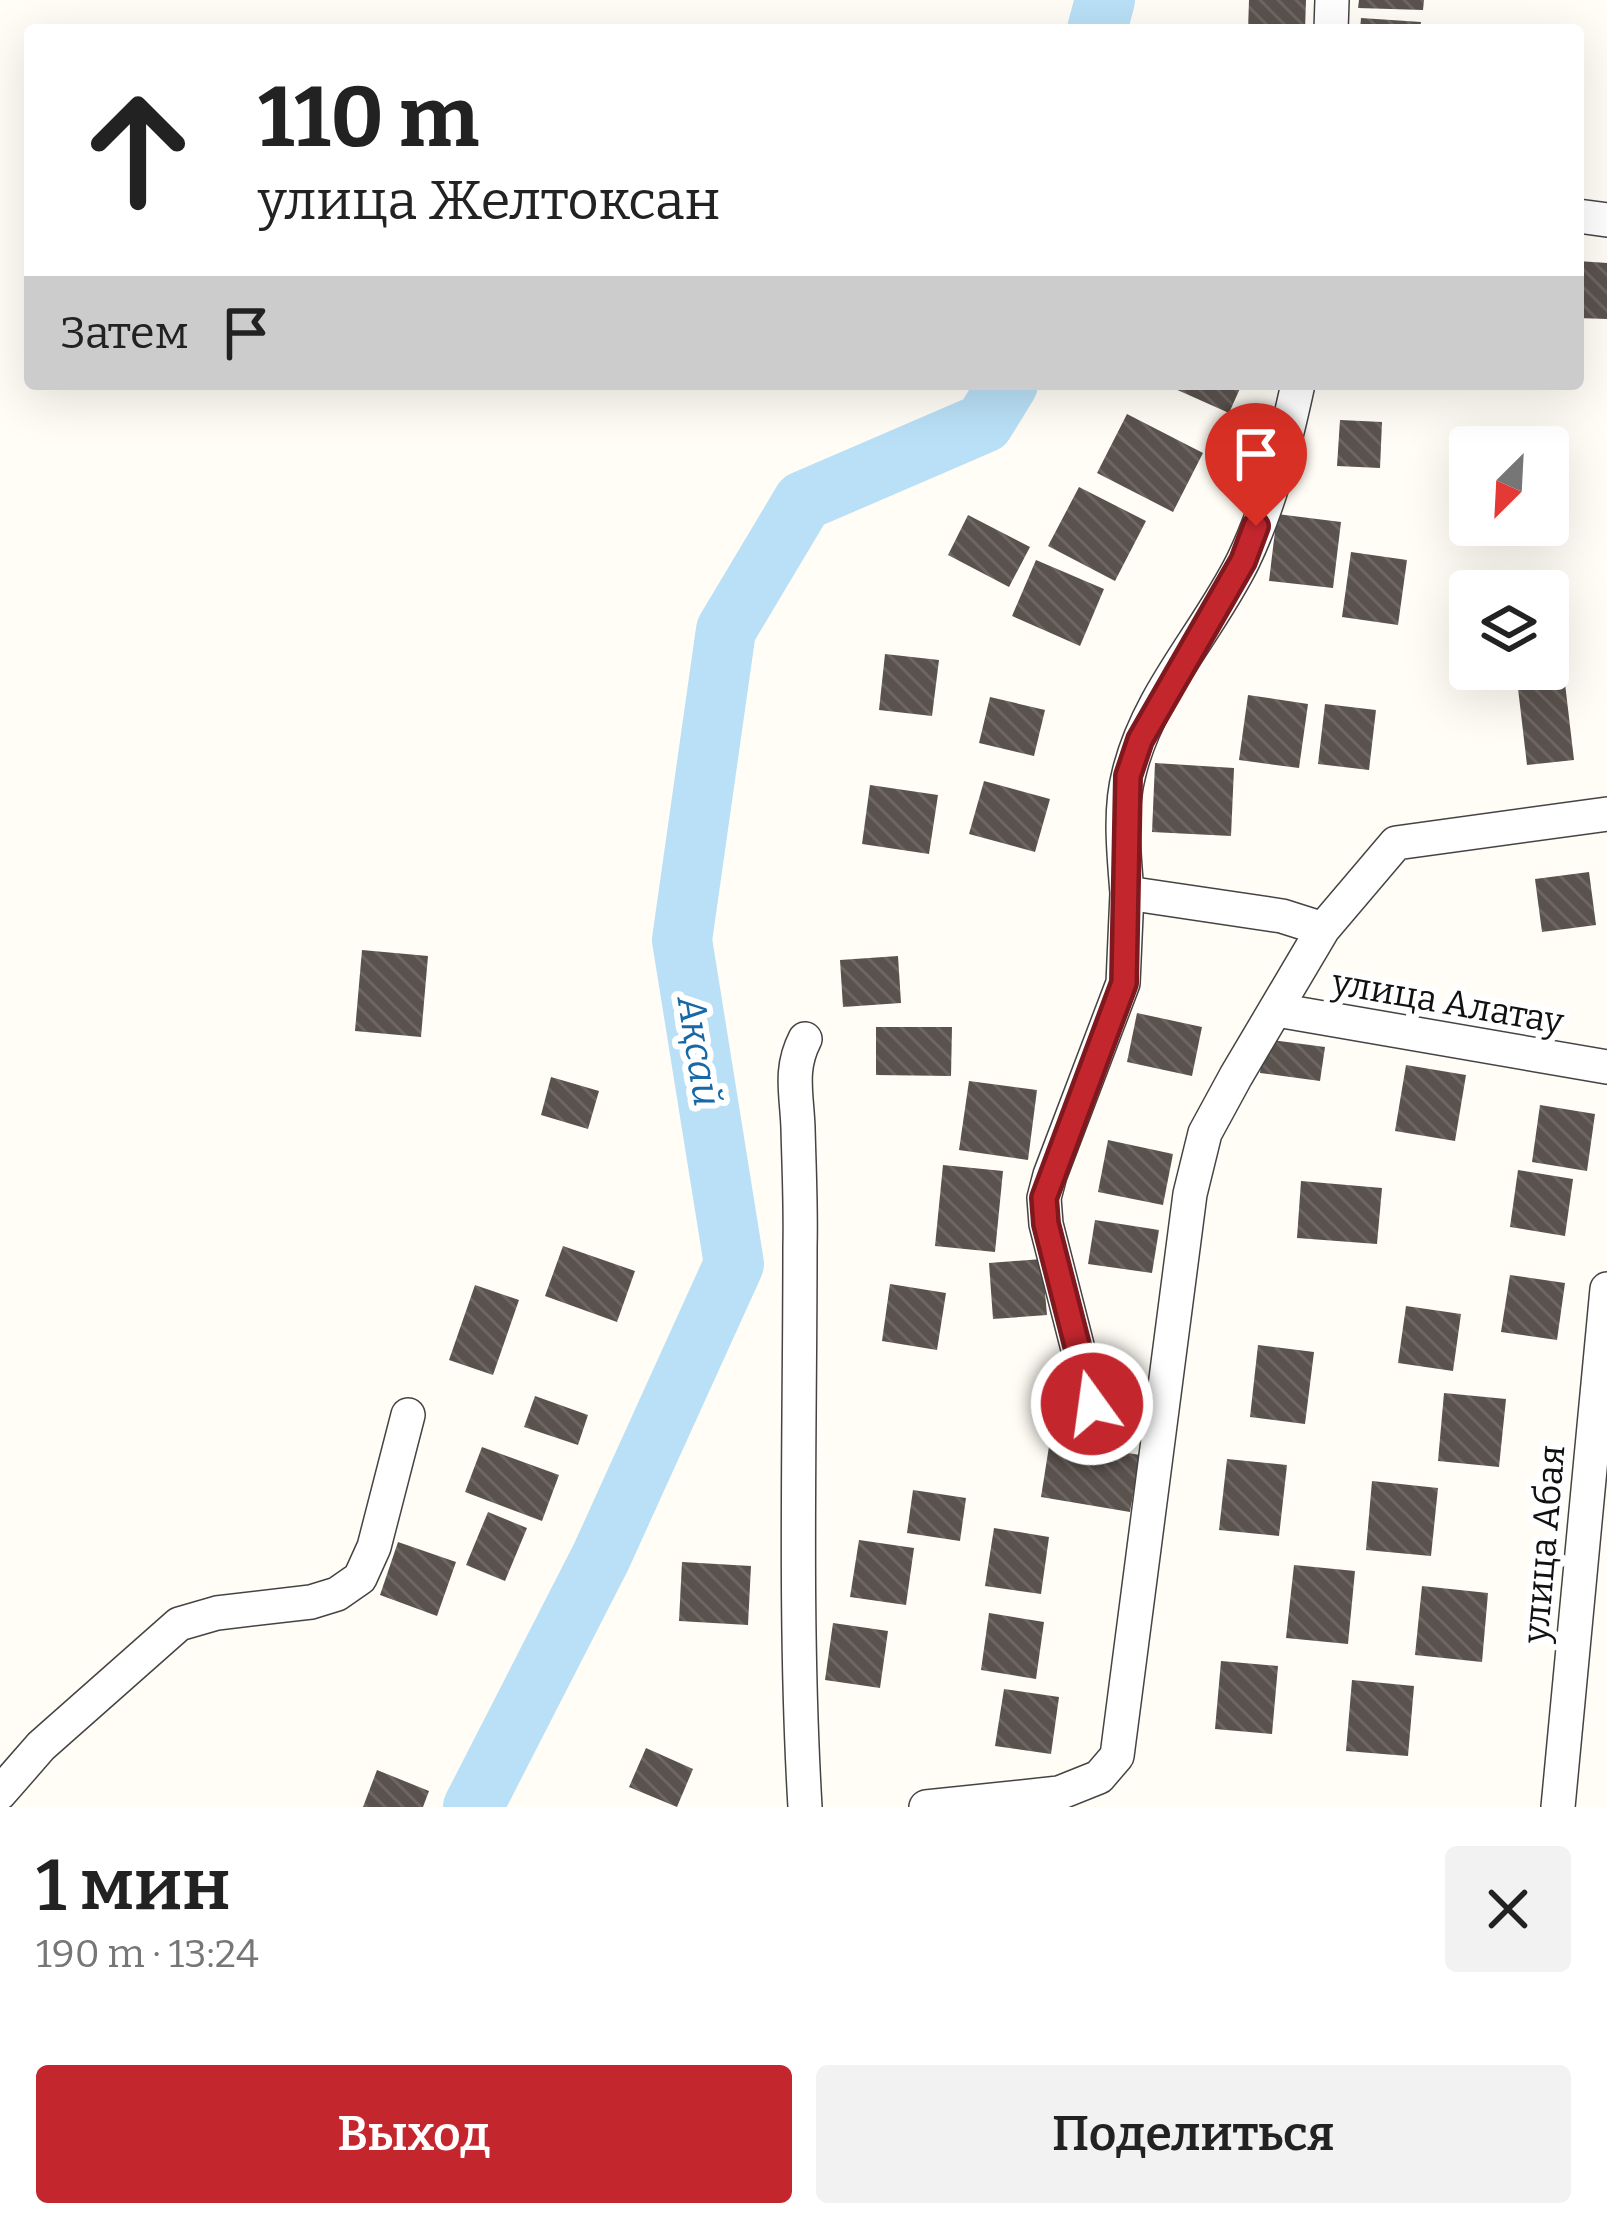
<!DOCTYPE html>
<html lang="ru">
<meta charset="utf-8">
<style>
:root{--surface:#fff;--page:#f2f2f2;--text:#222;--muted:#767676;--accent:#c4262e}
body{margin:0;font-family:Bitter,serif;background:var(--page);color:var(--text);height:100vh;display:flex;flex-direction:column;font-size:45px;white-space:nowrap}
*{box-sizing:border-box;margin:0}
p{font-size:39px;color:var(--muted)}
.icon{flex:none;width:66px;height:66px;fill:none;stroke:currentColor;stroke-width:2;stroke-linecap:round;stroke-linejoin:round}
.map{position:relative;height:1807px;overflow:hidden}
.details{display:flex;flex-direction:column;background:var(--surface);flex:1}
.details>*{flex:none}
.guide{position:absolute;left:24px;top:24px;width:1560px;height:366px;border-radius:12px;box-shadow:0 12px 48px #0002;background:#fff;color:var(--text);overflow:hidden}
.needle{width:78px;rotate:204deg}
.tools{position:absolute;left:1449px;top:426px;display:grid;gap:24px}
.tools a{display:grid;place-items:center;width:120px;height:120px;border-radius:12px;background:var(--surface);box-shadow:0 12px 48px #0002;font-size:60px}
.pin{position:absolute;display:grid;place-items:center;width:102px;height:102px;color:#fff;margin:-123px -51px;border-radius:50% 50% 50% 0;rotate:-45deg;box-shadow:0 0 12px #0007}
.pin .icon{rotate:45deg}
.me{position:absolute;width:132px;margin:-66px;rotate:346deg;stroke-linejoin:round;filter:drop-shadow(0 0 9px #0008)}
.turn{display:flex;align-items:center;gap:42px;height:252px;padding:0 36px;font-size:54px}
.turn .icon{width:156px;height:156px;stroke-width:2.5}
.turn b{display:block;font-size:84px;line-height:102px}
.then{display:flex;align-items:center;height:114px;padding:0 36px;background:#0003;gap:24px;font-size:45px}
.round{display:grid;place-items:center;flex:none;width:126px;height:126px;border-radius:12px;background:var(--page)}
.headline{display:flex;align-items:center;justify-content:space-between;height:204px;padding:0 36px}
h1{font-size:72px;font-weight:600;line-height:90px}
.action{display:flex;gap:24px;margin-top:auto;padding:24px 36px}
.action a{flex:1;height:138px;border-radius:12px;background:var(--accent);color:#fff;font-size:48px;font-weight:600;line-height:138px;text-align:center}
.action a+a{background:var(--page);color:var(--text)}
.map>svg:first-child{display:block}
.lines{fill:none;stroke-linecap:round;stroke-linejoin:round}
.river{stroke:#b9e0f7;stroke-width:60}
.building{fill:url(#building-back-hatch)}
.minor-casing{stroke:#444;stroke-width:36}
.minor{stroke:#fff;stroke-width:33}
.route-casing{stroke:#7f191e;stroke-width:30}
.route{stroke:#c4262e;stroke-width:21}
.labels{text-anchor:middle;stroke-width:12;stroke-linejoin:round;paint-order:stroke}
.street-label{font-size:36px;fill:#111;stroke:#fff}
.water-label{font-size:39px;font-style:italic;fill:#1768a6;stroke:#fff}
</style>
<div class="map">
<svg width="1607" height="1807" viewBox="0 0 1607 1807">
<defs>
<pattern id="building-back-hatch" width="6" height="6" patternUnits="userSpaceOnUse" patternTransform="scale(3)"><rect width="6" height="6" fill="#5a524d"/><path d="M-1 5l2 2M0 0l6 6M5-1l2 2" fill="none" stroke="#6d6662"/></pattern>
</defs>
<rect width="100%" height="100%" fill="#fffdf5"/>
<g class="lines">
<path class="river" d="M1097 30 1105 0
M473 1807 601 1557 734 1264 682 940 726 630 803 501 984 423 1008 384"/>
</g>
<path class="building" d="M1249 0H1306L1305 30H1248Z
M1359 0H1424L1423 10 1358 8Z
M1361 18 1421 22 1420 30H1360Z
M1578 261 1607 263V319L1578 318Z
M1164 384H1242L1229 413Z
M1127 414 1203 453 1173 512 1097 473Z
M1340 420 1382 422 1380 468 1337 466Z
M1079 487 1146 521 1115 581 1048 546Z
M1277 514 1341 522 1333 588 1269 581Z
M968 515 1030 547 1009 587 948 555Z
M1351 552 1407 560 1398 625 1342 617Z
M1036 560 1104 589 1080 646 1012 616Z
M885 654 939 660 932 716 879 710Z
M1564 675 1574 760 1527 765 1517 680Z
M1248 695 1308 704 1299 768 1239 760Z
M990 697 1045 710 1034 756 979 743Z
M1325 704 1376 710 1369 770 1318 764Z
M1155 763 1234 768 1231 836 1152 832Z
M984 781 1050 799 1035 852 969 834Z
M870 785 938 795 929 854 862 844Z
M1589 872 1596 925 1542 932 1535 879Z
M362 950 428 956 421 1037 355 1031Z
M898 956 901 1003 843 1007 840 960Z
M1137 1013 1202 1027 1192 1076 1127 1062Z
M876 1027H952L951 1076 876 1075Z
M1264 1039 1325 1047 1320 1081 1260 1073Z
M1406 1065 1466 1075 1455 1141 1395 1131Z
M551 1077 599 1091 588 1129 541 1115Z
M969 1081 1037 1090 1028 1160 959 1150Z
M1540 1105 1595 1114 1587 1171 1532 1162Z
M1108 1140 1173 1154 1163 1205 1098 1192Z
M943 1165 1003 1171 995 1252 935 1246Z
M1518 1170 1573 1179 1565 1236 1510 1227Z
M1301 1181 1382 1188 1377 1244 1297 1238Z
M1095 1220 1159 1230 1152 1273 1088 1264Z
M563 1246 635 1271 617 1322 545 1296Z
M1042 1259 1047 1315 993 1319 989 1263Z
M1510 1275 1565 1283 1557 1340 1501 1332Z
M890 1284 946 1293 937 1350 882 1341Z
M475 1285 519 1300 493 1375 449 1360Z
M1406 1306 1461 1314 1453 1371 1398 1363Z
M1258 1345 1314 1352 1305 1424 1250 1417Z
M1444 1393 1506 1399 1499 1467 1438 1461Z
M535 1396 588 1415 578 1445 524 1427Z
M1050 1440 1140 1455 1130 1512 1041 1497Z
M482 1447 559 1475 542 1521 465 1492Z
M1227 1459 1287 1465 1279 1536 1219 1530Z
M1372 1481 1438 1488 1431 1556 1366 1550Z
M913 1490 966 1498 960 1541 907 1533Z
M488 1512 527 1528 505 1581 466 1565Z
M994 1528 1049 1537 1041 1594 985 1586Z
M859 1540 914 1548 906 1605 850 1597Z
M398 1542 456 1562 437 1616 380 1595Z
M682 1562 751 1566 748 1625 679 1621Z
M1294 1565 1355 1571 1348 1644 1286 1638Z
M1422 1586 1488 1593 1482 1662 1415 1655Z
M989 1613 1044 1622 1036 1679 981 1670Z
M833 1623 888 1631 880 1688 825 1680Z
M1221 1661 1278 1666 1272 1734 1215 1729Z
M1352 1680 1414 1686 1408 1756 1346 1751Z
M1004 1689 1059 1697 1051 1754 995 1746Z
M646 1748 693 1769 677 1807 629 1787Z
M377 1770 429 1791 423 1807H363Z"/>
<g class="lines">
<defs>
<path id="minor" d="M1331 30 1332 0
M1578 216 1607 220
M1127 893C1124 855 1119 810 1129 773 1148 694 1208 632 1243 561 1270 505 1285 444 1298 384
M1277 1010 1607 1067
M1160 1423 1102 1413 1092 1404 1046 1224 1044 1198 1050 1175 1123 983 1127 893 1282 916 1323 929
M0 1793 41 1746 179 1624 217 1613 311 1602 337 1594 360 1578 374 1547 408 1415
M805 1807C794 1620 800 1434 800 1247 801 1208 799 1168 798 1128 797 1095 789 1070 805 1039
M926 1807 1059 1793 1099 1777 1117 1756 1190 1194 1205 1133 1236 1076 1323 929 1396 843 1607 814
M1558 1807 1607 1289"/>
</defs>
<use href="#minor" class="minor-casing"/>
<use href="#minor" class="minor"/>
</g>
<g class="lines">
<defs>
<path id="route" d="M1092 1404 1046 1224 1044 1198 1124 983 1128 776 1140 740 1243 561 1256 526"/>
</defs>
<use href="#route" class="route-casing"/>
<use href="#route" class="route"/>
</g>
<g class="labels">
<g class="street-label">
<text transform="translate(1448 1001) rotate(10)" y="13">улица Алатау</text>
<text transform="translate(1543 1544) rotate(-85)" y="13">улица Абая</text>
</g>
<g class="water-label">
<text transform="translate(700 1051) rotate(81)" y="14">Ақсай</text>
</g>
</g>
</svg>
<div class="tools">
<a><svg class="needle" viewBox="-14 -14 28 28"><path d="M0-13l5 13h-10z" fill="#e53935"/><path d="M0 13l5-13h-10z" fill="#767676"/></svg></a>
<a><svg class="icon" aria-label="layers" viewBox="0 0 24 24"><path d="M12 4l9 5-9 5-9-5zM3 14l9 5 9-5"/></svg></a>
</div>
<div class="pin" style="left:1256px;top:526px;background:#d93025"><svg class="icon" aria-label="arrive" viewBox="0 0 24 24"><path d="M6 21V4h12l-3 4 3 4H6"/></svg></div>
<svg class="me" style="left:1092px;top:1404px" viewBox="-20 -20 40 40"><circle r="17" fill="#c4262e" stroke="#fff" stroke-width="3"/><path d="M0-11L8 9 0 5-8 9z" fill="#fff"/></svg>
<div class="guide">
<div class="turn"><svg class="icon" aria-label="ahead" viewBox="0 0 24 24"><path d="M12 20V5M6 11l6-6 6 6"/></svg><div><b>110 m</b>улица Желтоксан</div></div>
<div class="then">Затем<svg class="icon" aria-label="arrive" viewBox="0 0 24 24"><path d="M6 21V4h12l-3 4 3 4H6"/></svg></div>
</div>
</div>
<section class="details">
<div class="headline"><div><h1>1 мин</h1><p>190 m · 13:24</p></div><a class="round"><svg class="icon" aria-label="close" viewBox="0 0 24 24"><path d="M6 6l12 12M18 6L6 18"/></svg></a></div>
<div class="action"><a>Выход</a><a>Поделиться</a></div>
</section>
